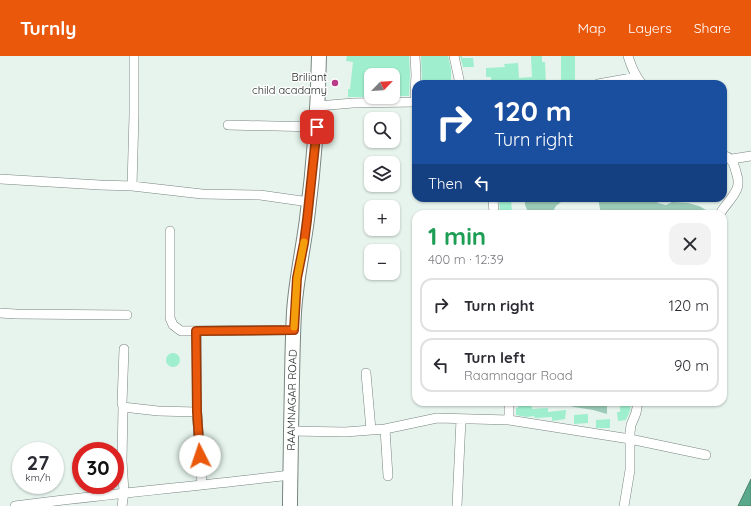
<!DOCTYPE html>
<meta charset="utf-8">
<style>
:root{--surface:#fff;--page:#f2f2f3;--text:#2b2b33;--muted:#7c7c81;--line:#e1e1e2;--accent:#ea580c}
body{margin:0;font-family:Quicksand,sans-serif;background:var(--page);color:var(--text);height:100vh;display:flex;flex-direction:column;font-size:15px;white-space:nowrap}
*{box-sizing:border-box;margin:0}
p{font-size:13px;color:var(--muted)}
.icon{flex:none;width:22px;height:22px;fill:none;stroke:currentColor;stroke-width:2;stroke-linecap:round;stroke-linejoin:round}
.map{position:relative;flex:1;overflow:hidden}
.panel{position:absolute;left:412px;top:154px;width:315px;height:196px;display:flex;flex-direction:column;background:var(--surface);border-radius:12px;box-shadow:0 1px 3px #0004}
.panel>*{flex:none}
.banner{position:absolute;left:412px;top:24px;width:315px;height:122px;border-radius:12px;box-shadow:0 1px 3px #0004;background:#1a4fa0;color:#fff;overflow:hidden}
.needle{width:26px;rotate:65deg}
.buttons{position:absolute;left:364px;top:12px;display:grid;gap:8px}
.buttons a{display:grid;place-items:center;width:36px;height:36px;border-radius:8px;background:var(--surface);box-shadow:0 1px 3px #0004;font-size:20px}
.speed{position:absolute;left:12px;top:386px;display:flex;gap:8px;font-size:20px;font-weight:700;text-align:center}
.speed>*{display:grid;place-content:center;width:52px;height:52px;border-radius:50%;background:var(--surface);box-shadow:0 1px 3px #0004;line-height:1}
.speed small{font-size:10px;font-weight:400}
.speed .limit{border:6px solid #d22;background:#fff;color:#111}
.pin{position:absolute;display:grid;place-items:center;width:34px;height:34px;color:#fff;margin:-17px;border-radius:8px;box-shadow:0 2px 6px #0006}
.me{position:absolute;width:44px;margin:-22px;rotate:356deg;stroke-linejoin:round;filter:drop-shadow(0 0 3px #0008)}
.turn{display:flex;align-items:center;gap:14px;height:84px;padding:0 16px;font-size:18px}
.turn .icon{width:52px;height:52px;stroke-width:2.5}
.turn b{display:block;font-size:28px;line-height:34px}
.then{display:flex;align-items:center;height:38px;padding:0 16px;background:#0003;gap:8px;font-size:15px}
.round{display:grid;place-items:center;flex:none;width:42px;height:42px;border-radius:12px;background:var(--page)}
.headline{display:flex;align-items:center;justify-content:space-between;height:68px;padding:0 16px}
h1{font-size:24px;font-weight:700;line-height:30px;color:#1e9e55}
ul{padding:0;list-style:none}
li{display:flex;align-items:center;gap:12px;height:54px;margin:0 8px 6px;padding:0 8px;border:2px solid var(--line);border-radius:12px}
li div{flex:1}
li b{display:block;font-size:15px}
li em{font-style:normal}
header{display:flex;align-items:center;gap:24px;box-sizing:border-box;height:56px;padding:0 20px;background:var(--accent);color:#fff}
header strong{font-size:19px}
nav{display:flex;gap:22px;margin-inline-start:auto;font-size:14px}
.map>svg:first-child{display:block}
.green{fill:#9bcbb7}
.water{fill:#5ba98b;stroke:#4a826d}
.building{fill:#9feece}
.lines{fill:none;stroke-linecap:round;stroke-linejoin:round}
.minor-casing{stroke:#798580;stroke-width:10}
.highway-casing{stroke:#798580;stroke-width:16}
.minor{stroke:#fff;stroke-width:9}
.highway{stroke:#fff;stroke-width:14}
.route-casing{stroke:#983908;stroke-width:10}
.route{stroke:#ea580c;stroke-width:7}
.slow{stroke:#f59e0b;stroke-width:7}
.poi-dot{fill:#ba3c89;stroke:#fff;stroke-width:1.5}
.labels{text-anchor:middle;stroke-width:3;stroke-linejoin:round;paint-order:stroke}
.poi-label{font-size:11px;fill:#232826;stroke:#fff;text-anchor:end}
.street-label{font-size:11px;fill:#232826;stroke:#fff}
</style>
<header>
<strong>Turnly</strong>
<nav><a>Map</a><a>Layers</a><a>Share</a></nav>
</header>
<div class="map">
<svg width="751" height="450" viewBox="0 0 751 450">
<rect width="100%" height="100%" fill="#e6f4ed"/>
<path class="green" d="M525 142H566L556 150 552 157 548 158H529L525 149Z
M598 142H654L658 147 666 149 672 146 688 147 699 150 706 154 704 158H601Z
M558 346H607V358L593 354 574 351Z"/>
<path class="water" d="M751 423V450H738Z"/>
<path class="building" d="M347 0H409L410 19 409 40H393V18L371 19V41H348V33H350L353 6 346 5Z
M421 0H448L451 13V26L422 28Z
M460 0H462V2H473L474 11H463Z
M531 0H542V6H545L546 28H491V21H486V12L505 11 504 8 518 7 519 22 532 21Z
M561 0H575V25L561 26Z
M499 142H511L512 158H500Z
M166 304a7 7 0 1 1 14 0a7 7 0 1 1-14 0Z
M517 346H531L532 353 548 352V356L566 354 565 363 552 365V361L535 362 534 360 527 361 516 359V352H518Z
M620 346H631L630 355 626 364 618 365 617 356H620Z
M588 358V367L574 368V359Z
M610 363V372H596V364Z"/>
<g class="lines">
<defs>
<path id="minor" d="M415 0 416 19 415 38 416 46
M454 0 460 28
M628 0C631 10 635 20 642 28
M598 28 637 21
M318 50 353 47 416 46
M228 69 317 71
M732 103 751 100
M0 123 100 129 132 130 202 138 260 139 309 146
M132 130 134 59V0
M493 142 494 158
M720 158C724 150 738 137 738 128 739 123 736 117 735 112 733 105 730 101 723 99
M170 175V262L173 269 181 275 294 274
M0 257 16 258 127 259
M197 275V356L202 429
M366 317 371 374
M123 351 158 355 197 356
M509 364V346
M385 373 388 420
M291 375 345 376 385 373 437 362 509 364 630 383 706 399
M15 450C107 438 199 430 290 419
M122 450 124 436 122 405 123 351 122 347 124 293
M457 450 461 363
M624 450 630 414V377L631 369 636 357 638 346"/>
<g id="highway">
<path id="s1" d="M290 450C290 425 291 399 291 374 292 335 292 295 294 256 296 225 303 194 307 163 314 109 318 55 319 0"/>
</g>
</defs>
<use href="#minor" class="minor-casing"/>
<use href="#highway" class="highway-casing"/>
<use href="#minor" class="minor"/>
<use href="#highway" class="highway"/>
</g>
<g class="lines">
<defs>
<path id="route" d="M200 400 197 356 196 275 294 274 297 222 304 187 307 164 317 71"/>
</defs>
<use href="#route" class="route-casing"/>
<use href="#route" class="route"/>
<path class="slow" d="M294 271 297 222 304 186"/>
</g>
<circle class="poi-dot" cx="335" cy="27" r="4"/>
<g class="labels">
<g class="poi-label">
<text x="327" y="25">Briliant<tspan x="327" dy="13">child acadamy</tspan></text>
</g>
<g class="street-label">
<text dy="4" stroke="none"><textPath href="#s1" startOffset="106">RAAMNAGAR ROAD</textPath></text>
</g>
</g>
</svg>
<div class="buttons">
<a><svg class="needle" viewBox="-14 -14 28 28"><path d="M0-13l5 13h-10z" fill="#e53935"/><path d="M0 13l5-13h-10z" fill="#7c7c81"/></svg></a>
<a><svg class="icon" aria-label="search" viewBox="0 0 24 24"><circle cx="10" cy="10" r="6"/><path d="M15 15l6 6"/></svg></a>
<a><svg class="icon" aria-label="layers" viewBox="0 0 24 24"><path d="M12 4l9 5-9 5-9-5zM3 14l9 5 9-5"/></svg></a>
<a>+</a>
<a>−</a>
</div>
<div class="speed"><div>27<small>km/h</small></div><div class="limit">30</div></div>
<div class="pin" style="left:317px;top:71px;background:#d93025"><svg class="icon" aria-label="arrive" viewBox="0 0 24 24"><path d="M6 21V4h12l-3 4 3 4H6"/></svg></div>
<svg class="me" style="left:200px;top:400px" viewBox="-20 -20 40 40"><circle r="19" fill="#fff"/><path d="M0-13L10 11 0 6-10 11z" fill="#ea580c"/></svg>
<div class="banner">
<div class="turn"><svg class="icon" aria-label="right" viewBox="0 0 24 24"><path d="M7 20v-9h11M14 6l5 5-5 5"/></svg><div><b>120 m</b>Turn right</div></div>
<div class="then">Then<svg class="icon" aria-label="left" viewBox="0 0 24 24"><path d="M17 20v-9H6M10 6l-5 5 5 5"/></svg></div>
</div>
<section class="panel">
<div class="headline"><div><h1>1 min</h1><p>400 m · 12:39</p></div><a class="round"><svg class="icon" aria-label="close" viewBox="0 0 24 24"><path d="M6 6l12 12M18 6L6 18"/></svg></a></div>
<ul>
<li><svg class="icon" aria-label="right" viewBox="0 0 24 24"><path d="M7 20v-9h11M14 6l5 5-5 5"/></svg><div><b>Turn right</b></div><em>120 m</em></li>
<li><svg class="icon" aria-label="left" viewBox="0 0 24 24"><path d="M17 20v-9H6M10 6l-5 5 5 5"/></svg><div><b>Turn left</b><p>Raamnagar Road</p></div><em>90 m</em></li>
</ul>
</section>
</div>
